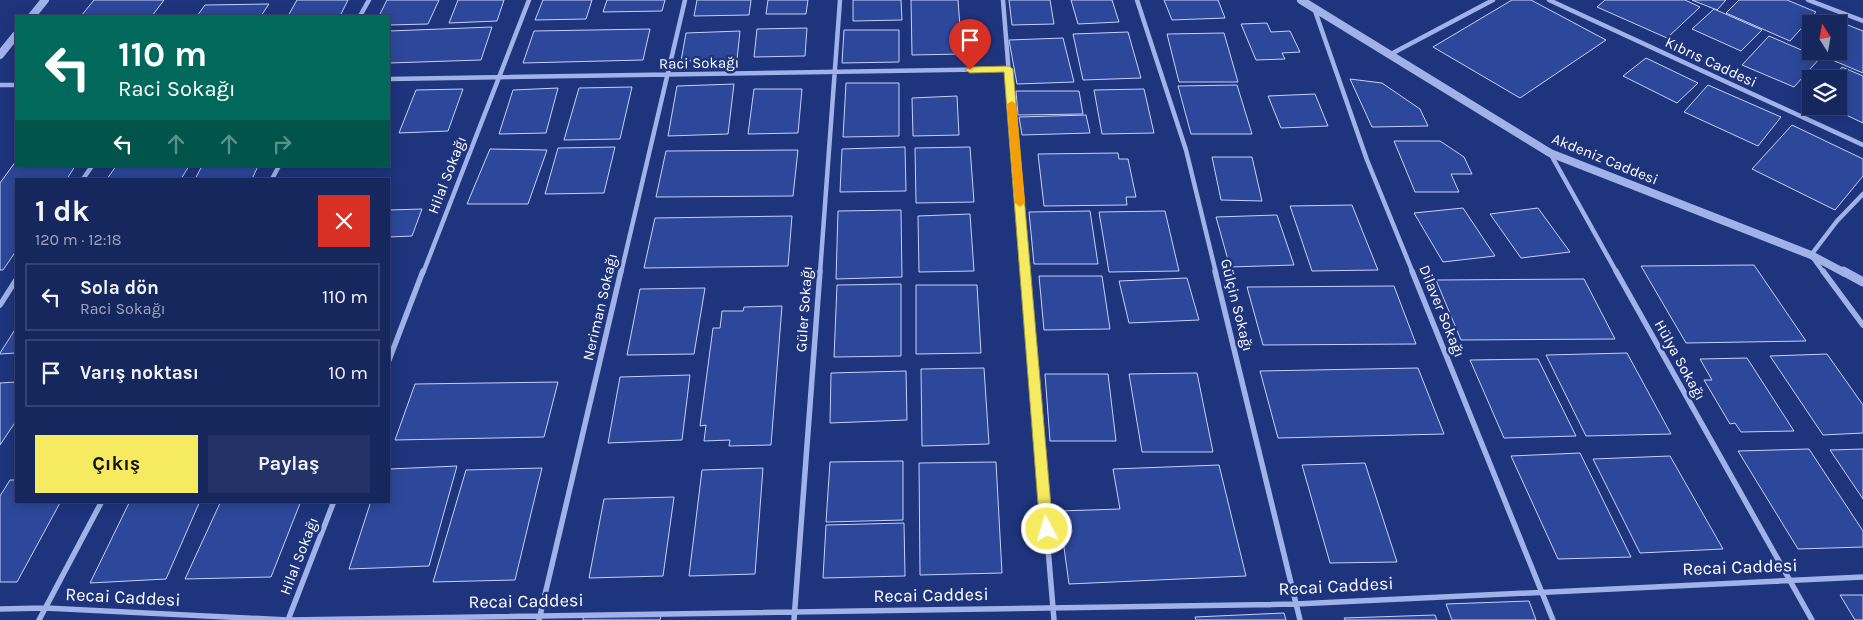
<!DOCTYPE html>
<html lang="tr">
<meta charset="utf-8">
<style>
:root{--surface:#16275e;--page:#233367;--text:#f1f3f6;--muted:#9ea5bc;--line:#354473;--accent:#f6ea60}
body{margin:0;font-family:Karla,sans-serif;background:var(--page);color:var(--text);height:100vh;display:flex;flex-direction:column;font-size:19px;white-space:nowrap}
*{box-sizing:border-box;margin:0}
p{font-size:16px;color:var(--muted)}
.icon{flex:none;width:28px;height:28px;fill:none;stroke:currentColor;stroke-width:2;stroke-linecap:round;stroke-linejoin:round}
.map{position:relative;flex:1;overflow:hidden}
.sheet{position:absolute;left:15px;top:178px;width:375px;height:325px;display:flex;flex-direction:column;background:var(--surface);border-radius:0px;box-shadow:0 2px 12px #0003,0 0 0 1px var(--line)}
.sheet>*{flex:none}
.top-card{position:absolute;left:15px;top:15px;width:375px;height:152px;border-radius:0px;box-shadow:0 2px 12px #0003,0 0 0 1px var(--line);background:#00695c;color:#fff;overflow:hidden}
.needle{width:32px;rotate:349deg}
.controls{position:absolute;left:1802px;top:15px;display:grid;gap:10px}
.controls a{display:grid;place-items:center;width:45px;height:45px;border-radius:0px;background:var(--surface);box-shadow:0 2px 12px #0003,0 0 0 1px var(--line);font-size:25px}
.pin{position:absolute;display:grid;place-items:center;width:42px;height:42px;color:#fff;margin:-51px -21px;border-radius:50% 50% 50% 0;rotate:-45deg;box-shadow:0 0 5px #0007}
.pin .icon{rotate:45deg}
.me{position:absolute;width:55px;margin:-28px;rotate:355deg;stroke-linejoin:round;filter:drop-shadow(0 0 4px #0008)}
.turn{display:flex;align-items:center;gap:18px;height:105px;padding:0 20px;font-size:22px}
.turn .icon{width:65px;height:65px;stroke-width:2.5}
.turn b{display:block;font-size:35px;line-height:42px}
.lanes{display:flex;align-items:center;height:48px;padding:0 20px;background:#0003;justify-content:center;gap:25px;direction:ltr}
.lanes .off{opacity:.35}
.round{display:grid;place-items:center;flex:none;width:52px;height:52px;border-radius:0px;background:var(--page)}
.overview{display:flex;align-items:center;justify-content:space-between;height:85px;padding:0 20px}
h1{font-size:30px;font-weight:700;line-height:38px}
.cta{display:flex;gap:10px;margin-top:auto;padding:10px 20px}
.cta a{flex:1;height:58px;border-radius:0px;background:var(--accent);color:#111;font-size:20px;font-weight:700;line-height:58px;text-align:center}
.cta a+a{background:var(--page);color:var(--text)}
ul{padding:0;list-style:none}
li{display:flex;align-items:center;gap:15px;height:68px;margin:0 10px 8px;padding:0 10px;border:2px solid var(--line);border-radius:0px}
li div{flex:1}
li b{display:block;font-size:19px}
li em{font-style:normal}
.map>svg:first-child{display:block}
.building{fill:#2d489b;stroke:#c5d1f6}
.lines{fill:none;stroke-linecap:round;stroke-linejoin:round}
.minor-far1{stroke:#a1b2e8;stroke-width:4.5}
.minor{stroke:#a1b2e8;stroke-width:5.5}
.tertiary-far1{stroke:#a1b2e8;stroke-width:8}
.tertiary{stroke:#a1b2e8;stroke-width:9}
.route{fill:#f6ea60;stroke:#a0983e}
.slow{fill:#f59e0b}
.labels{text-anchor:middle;stroke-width:5;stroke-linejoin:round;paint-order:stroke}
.street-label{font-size:15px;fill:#fff;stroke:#1e347d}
.near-street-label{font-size:18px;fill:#fff;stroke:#1e347d}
</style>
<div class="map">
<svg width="1863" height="620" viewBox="0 0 1863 620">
<rect width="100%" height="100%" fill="#1e347d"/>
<path class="building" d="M94 0H164L152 16H81Z
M297 0H348L340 16H288Z
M387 0H439L428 24 389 25V16H379Z
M458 0H504L497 21 449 23Z
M543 0H592L586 19 535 20Z
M607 0H665L662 11 603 12Z
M697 0H751L749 15 694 16Z
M768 0H808L806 14H766Z
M853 0H901L902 20 853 21Z
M911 0H958L962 54 912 55Z
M1009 0H1050L1054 24 1012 25Z
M1071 0H1112L1119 22 1078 24Z
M1164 0H1218L1225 18 1172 20Z
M1512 0H1531L1606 40 1520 98 1433 47Z
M1605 0H1685L1700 7 1667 38 1597 7Z
M1692 0H1726L1717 10Z
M1739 0H1787L1816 12 1790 41 1726 13Z
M269 4 261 16H197L205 5Z
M1714 9 1762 30 1741 51 1692 29Z
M1830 18 1863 31V73L1811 51H1839V24H1825Z
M1267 23 1271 32 1290 31 1300 52 1282 53 1285 59 1256 60 1241 24Z
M492 27 481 60 389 63V31Z
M807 28 805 56 754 57 757 29Z
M650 29 643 60 523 63 534 31Z
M844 30H899V62L842 63Z
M740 31 737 60 681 61 686 33Z
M1128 32 1141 78 1083 80 1073 34Z
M1224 33 1238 82H1179L1167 34Z
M1769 36 1820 58 1794 87 1742 65Z
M1063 38 1074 82 1017 84 1009 40Z
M1646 58 1698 83 1677 103 1623 76Z
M1842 67 1863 76V123L1827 106H1839V79H1832Z
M1350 79 1382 83 1420 109 1428 126 1372 127Z
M846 83H899V136L843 137Z
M734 84 728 134 668 136 677 86Z
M1237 85 1252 134H1191L1178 86Z
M1708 85 1781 117 1758 146 1684 112Z
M632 87 620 139 564 140 579 88Z
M558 88 546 133 499 134 513 90Z
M463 89 448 131 399 133 416 90Z
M754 89H802L798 133 748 134Z
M1144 89 1154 133 1102 134 1094 90Z
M1016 91H1079L1083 114 1018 115Z
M1315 94 1328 126 1281 128 1268 96Z
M957 96 959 135 913 136 912 98Z
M1086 115 1090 133 1022 135 1019 117Z
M1792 125 1863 159V176L1835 210 1752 169Z
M1394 141H1440L1464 157 1472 174H1451L1459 192H1415Z
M615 147 604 193 545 194 558 148Z
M905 147 906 191 840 192 842 149Z
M970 147 974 202 916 203 915 148Z
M490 149 547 150 528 204H467Z
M798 150 793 196 656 197 666 151Z
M1118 153 1119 159H1128L1136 197H1126L1127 205 1044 206 1038 154Z
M1212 157H1252L1262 201 1221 200Z
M16 161V166H75L67 179H16V251L3 270H0V183Z
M116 166H189L181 179H107Z
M202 166H258L252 179H195Z
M1352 205 1378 270 1312 271 1290 206Z
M1463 208 1495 256 1443 262 1414 213Z
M1538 208 1570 252 1521 258 1490 214Z
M422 209 412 236 389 237V210Z
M901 210 902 277 836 279 838 211Z
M1090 211 1098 264H1034L1029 212Z
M1165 211 1179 271 1109 272 1099 212Z
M970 214 974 271 919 272 918 216Z
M1277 215 1294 265 1230 267 1216 217Z
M792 216 788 266 644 268 655 218Z
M1754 265 1806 341 1686 343 1641 266Z
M1039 276H1102L1110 329 1044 330Z
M1187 278 1199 320 1129 323 1119 281Z
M1584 279 1615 339 1461 340 1436 280Z
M901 284V356L834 357 837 285Z
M916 285H977L981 353 916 354Z
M1394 286 1416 344 1263 345 1247 287Z
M705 288 694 354 627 355 640 289Z
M782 306 771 445 729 446 730 440 704 441 706 425 700 426 713 328H720L722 311H743L744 307Z
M16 328V353L0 354V353Z
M1627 353 1671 434 1586 436 1546 355Z
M1827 354 1863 405V433L1823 435 1770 356Z
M1747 358 1794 431 1741 432 1735 423 1730 424 1704 380H1712L1700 359Z
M1538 359 1576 436 1504 438 1470 360Z
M984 368 989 444 922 446 921 369Z
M1418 368 1444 434 1278 438 1260 371Z
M906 371 907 420 830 423 831 373Z
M1197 373 1213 452H1142L1129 374Z
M1045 374H1108L1116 441H1050Z
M690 375 682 440 608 443 620 377Z
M16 382V421L0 445V383Z
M558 382 544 437 395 440 415 384Z
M1809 449 1863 531V547L1798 549 1738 451Z
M1863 449V499L1830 450Z
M1580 453 1631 557 1558 559 1511 456Z
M1670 456 1723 549 1640 553 1593 459Z
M903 461V520L826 522 830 462Z
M996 462 1002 573 920 575 919 463Z
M1365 463 1397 562 1330 563 1302 465Z
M1219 465 1246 576 1069 584 1059 511 1120 509 1113 469Z
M457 466 429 566 349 569 371 501H389V469Z
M542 468 515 580 433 582 466 470Z
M763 468 755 574 689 576 702 470Z
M10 480H16V501H61L17 582H0V496Z
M674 497 663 576 589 578 604 499Z
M130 501H200L166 579 90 583Z
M221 501H301L271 577 185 579Z
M904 523 905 576 823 578 826 525Z
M1840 595H1863V620H1855Z
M1529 601 1536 620H1452L1446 604Z
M1284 613 1286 620H1196L1195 617Z
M584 615H661L660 620H583Z
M1435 615 1437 620H1345L1344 618Z"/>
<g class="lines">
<path class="minor-far1" d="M1003 0 1025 273
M1137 0 1186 150 1216 273
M1549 0 1863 145
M1808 0 1863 21
M1314 8 1367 160 1413 273
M360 16 369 0
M1391 54 1493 0
M389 79 1009 69
M0 85H16
M1550 153 1617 273
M83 179 92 166
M272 179 279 166
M423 273 529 0
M621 273 685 0
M820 273 840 0
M1824 273 1811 255 1837 221 1863 194"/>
<path class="minor" d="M1025 271 1054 620
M1215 271 1300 620
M1412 271 1553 620
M1616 271 1812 620
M1823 271 1863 325
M0 305 16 280
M389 360 423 271
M0 609 45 608 288 620 1296 604 1863 577
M39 620 102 501
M288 620 334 501
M539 620 621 271
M794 620 820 271"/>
<path class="tertiary-far1" d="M1301 0 1550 153 1811 255 1845 273
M32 16 45 0
M0 55 16 35"/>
<path class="tertiary" d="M1843 271 1863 282"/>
</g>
<path class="route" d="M1009 66 1013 69 1053 529 1051 533 1047 535 1042 533 1040 529 1004 72 970 73 965 70 970 67Z"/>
<path class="slow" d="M1012 101 1016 104 1025 203 1020 207 1015 203 1007 104Z"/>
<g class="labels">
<g class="street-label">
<text transform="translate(1711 62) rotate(25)" y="5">Kıbrıs Caddesi</text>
<text transform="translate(699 63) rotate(-1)" y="5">Raci Sokağı</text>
<text transform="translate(1605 159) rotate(22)" y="5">Akdeniz Caddesi</text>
<text transform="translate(447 175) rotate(-69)" y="5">Hilal Sokağı</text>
<text transform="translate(1237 305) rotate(76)" y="5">Gülçin Sokağı</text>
<text transform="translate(600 307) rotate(-77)" y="5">Neriman Sokağı</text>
<text transform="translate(804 309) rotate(-86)" y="5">Güler Sokağı</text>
<text transform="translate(1442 311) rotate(68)" y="5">Dilaver Sokağı</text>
<text transform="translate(1680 360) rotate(61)" y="5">Hülya Sokağı</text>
<text transform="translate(299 556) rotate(-69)" y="5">Hilal Sokağı</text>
</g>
<g class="near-street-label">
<text transform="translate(1740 567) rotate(-2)" y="6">Recai Caddesi</text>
<text transform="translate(1336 586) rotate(-3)" y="6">Recai Caddesi</text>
<text transform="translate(931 595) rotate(-1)" y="6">Recai Caddesi</text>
<text transform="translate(123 597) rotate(3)" y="6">Recai Caddesi</text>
<text transform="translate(526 601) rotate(-1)" y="6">Recai Caddesi</text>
</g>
</g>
</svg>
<div class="controls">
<a><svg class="needle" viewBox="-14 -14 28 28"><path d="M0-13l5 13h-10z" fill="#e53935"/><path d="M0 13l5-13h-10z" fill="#9ea5bc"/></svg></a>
<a><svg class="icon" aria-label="layers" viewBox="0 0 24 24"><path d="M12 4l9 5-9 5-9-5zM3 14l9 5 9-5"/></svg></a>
</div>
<div class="pin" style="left:970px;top:70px;background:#d93025"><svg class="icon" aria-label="arrive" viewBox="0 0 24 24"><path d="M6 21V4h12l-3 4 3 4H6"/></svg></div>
<svg class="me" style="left:1047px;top:529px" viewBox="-20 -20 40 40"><circle r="17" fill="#f6ea60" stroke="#fff" stroke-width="3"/><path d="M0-11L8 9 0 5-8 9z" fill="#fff"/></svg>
<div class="top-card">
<div class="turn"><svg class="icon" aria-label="left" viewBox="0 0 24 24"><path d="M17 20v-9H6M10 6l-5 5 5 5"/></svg><div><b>110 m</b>Raci Sokağı</div></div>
<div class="lanes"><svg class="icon" aria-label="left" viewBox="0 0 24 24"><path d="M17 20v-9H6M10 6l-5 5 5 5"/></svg><svg class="icon off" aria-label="ahead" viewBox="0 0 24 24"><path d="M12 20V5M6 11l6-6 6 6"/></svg><svg class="icon off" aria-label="ahead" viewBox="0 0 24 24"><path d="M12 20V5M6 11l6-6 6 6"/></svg><svg class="icon off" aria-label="right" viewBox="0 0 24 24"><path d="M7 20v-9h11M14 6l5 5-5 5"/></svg></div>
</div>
<section class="sheet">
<div class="overview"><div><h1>1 dk</h1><p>120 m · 12:18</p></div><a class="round" style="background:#d93025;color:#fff"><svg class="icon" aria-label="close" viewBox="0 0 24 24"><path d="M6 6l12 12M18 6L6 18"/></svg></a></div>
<ul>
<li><svg class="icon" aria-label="left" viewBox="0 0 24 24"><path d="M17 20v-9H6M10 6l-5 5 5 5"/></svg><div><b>Sola dön</b><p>Raci Sokağı</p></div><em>110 m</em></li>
<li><svg class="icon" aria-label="arrive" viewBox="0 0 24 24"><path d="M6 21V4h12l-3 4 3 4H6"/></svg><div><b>Varış noktası</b></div><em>10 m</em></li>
</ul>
<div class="cta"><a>Çıkış</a><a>Paylaş</a></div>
</section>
</div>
